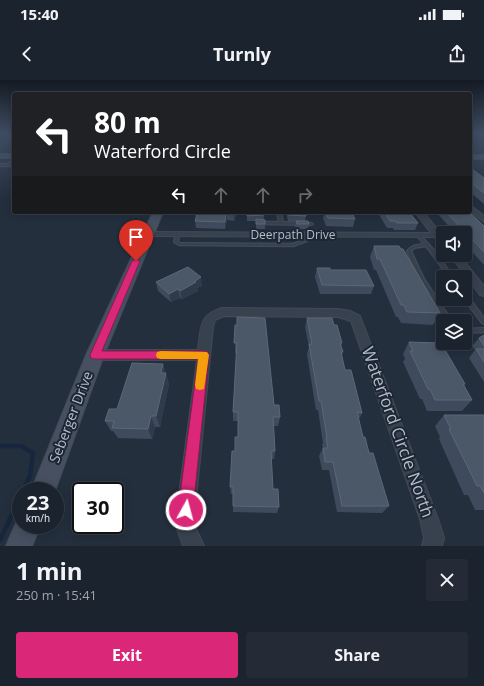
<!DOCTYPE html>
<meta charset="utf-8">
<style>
:root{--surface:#1b232e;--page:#242b36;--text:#f1f3f6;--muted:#a0a4aa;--line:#39404a;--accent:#db2777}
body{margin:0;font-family:"Open Sans",sans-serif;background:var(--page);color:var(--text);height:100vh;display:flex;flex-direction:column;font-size:15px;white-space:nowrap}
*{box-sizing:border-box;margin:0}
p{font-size:13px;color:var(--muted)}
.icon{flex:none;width:22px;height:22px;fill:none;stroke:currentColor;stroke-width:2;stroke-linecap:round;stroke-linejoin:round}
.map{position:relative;height:466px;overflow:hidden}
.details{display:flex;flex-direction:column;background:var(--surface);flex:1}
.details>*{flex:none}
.hud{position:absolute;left:12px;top:12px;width:460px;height:122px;border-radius:4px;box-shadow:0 2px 10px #0003,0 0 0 1px var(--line);background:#202124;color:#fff;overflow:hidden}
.tools{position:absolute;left:436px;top:146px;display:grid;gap:8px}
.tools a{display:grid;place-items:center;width:36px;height:36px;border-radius:4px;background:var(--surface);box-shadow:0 2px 10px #0003,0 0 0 1px var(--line);font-size:20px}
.speed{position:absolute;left:12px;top:402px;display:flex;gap:8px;font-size:20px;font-weight:700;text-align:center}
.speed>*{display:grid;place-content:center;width:52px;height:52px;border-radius:50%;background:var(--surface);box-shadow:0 2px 10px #0003,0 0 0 1px var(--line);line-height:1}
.speed small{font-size:10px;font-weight:400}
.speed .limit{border:2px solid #111;border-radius:6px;background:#fff;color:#111}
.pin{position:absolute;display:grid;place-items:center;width:34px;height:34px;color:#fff;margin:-41px -17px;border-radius:50% 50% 50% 0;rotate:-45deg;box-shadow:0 0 4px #0007}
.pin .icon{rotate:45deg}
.me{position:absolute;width:44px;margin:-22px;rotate:7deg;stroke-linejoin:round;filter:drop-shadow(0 0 3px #0008)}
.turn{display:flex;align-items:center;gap:14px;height:84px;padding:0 16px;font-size:18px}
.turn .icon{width:52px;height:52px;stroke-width:2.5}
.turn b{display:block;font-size:28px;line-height:34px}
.lanes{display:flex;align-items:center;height:38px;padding:0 16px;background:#0003;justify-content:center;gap:20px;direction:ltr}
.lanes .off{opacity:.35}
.round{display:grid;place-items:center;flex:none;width:42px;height:42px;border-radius:4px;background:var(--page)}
.summary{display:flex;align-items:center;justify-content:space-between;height:68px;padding:0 16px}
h1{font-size:24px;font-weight:700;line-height:30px}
.action{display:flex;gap:8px;margin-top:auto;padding:8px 16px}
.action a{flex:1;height:46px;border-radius:4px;background:var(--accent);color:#fff;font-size:16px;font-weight:700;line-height:46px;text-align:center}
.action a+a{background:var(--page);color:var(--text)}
.status{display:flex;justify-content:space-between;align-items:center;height:28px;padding:0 20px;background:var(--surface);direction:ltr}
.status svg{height:11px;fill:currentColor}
header{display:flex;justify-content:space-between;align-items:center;height:52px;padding:0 16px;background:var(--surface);font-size:18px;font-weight:700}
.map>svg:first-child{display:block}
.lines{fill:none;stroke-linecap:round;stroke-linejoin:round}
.stream{stroke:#17263c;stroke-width:4.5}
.lane-casing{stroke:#414a57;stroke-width:2.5}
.street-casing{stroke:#414a57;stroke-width:2}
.secondary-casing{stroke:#414a57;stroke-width:2}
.lane{fill:#38414e;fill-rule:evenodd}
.street{fill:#38414e;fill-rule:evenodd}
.secondary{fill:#465061;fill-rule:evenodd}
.wall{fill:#3f4b5c}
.shaded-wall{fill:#2f3b4b}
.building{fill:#4b5868;stroke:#5c6777}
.route{fill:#db2777;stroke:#8e194d}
.slow{fill:#f59e0b}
.labels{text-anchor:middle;stroke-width:4;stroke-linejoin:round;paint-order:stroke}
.far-street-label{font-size:12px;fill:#b4bcc9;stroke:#1d2633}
.street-label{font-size:14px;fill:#b4bcc9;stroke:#1d2633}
.near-street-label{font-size:17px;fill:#b4bcc9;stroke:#1d2633}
</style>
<div class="status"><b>15:40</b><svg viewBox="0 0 49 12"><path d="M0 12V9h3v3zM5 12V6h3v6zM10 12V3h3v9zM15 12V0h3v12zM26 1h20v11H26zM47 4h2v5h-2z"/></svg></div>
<header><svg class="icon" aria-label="back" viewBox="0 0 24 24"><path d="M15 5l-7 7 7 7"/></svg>Turnly<svg class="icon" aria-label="share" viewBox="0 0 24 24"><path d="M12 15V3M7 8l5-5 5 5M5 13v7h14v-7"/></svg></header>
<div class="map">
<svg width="484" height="466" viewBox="0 0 484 466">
<rect width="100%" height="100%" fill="#242f3e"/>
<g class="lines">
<path class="stream" d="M0 366H21L33 373 30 396 23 411
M0 460 21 415"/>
<defs>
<path id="lane" d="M14 80V82L11 84H14V86H0V84H7Z
M277 132H281L283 142 311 143 313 144 311 145 259 144 257 143 259 142H279Z
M176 154H177L179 155 178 162 180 163 293 164 303 160V155L305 154 307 155V161L293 166 179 165 174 162Z
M417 154H419L435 171 453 197H449L426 166 414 168 411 171 424 199 452 241H446C431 219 416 196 407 171 412 165 416 165 424 164L417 156Z
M465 214 467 215 484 238V244L482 243 464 219Z
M484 248V252L465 253V249Z"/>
<path id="street" d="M470 125 484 136V142L470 131Z
M415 132H423L442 155 443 165 440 164 435 157 148 156 144 154 148 152 431 153Z
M450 175H459L484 206V216L480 215Z
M222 228 338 229 350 231 360 236 438 439 444 458 442 466H422L424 458 420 439 351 241 338 237 224 236 215 240 213 247 195 430 196 449 204 466H183L177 449V430L197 280H95L91 278 89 275 91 272 95 270H198C201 249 198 235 222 228Z"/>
<path id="secondary" d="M0 74H14V78H0Z
M470 75H484V79H470Z
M153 132H163L104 275 55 411H31L86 275Z
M21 435V445H41L32 466H6L19 436Z"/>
</defs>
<use href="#lane" class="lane-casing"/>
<use href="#street" class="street-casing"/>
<use href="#secondary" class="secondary-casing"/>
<use href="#lane" class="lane"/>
<use href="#street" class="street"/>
<use href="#secondary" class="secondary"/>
</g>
<path class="wall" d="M476 54H484V56H481Z
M470 89 484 98V124L470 112Z
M194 132H217V133L218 132H238L234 141 227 140 225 149 196 148 195 141 196 137Z
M247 132 264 135V140L265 144V149H256V141H247Z
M286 132H305L306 136 305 141 309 144 308 149H296L295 146 296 141H288Z
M325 132H409L418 143 415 150H394L393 148H387L378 133H352L355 139 353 147 326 146 323 138Z
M436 132H469L484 146V185L465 164V153H455Z
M374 166 440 233 433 245 401 243 398 237H396L376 190H374L370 177Z
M317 188 330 190 374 206 371 214H320L315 197Z
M156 202 202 206 197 208 198 211 182 219 180 218 171 222 158 211Z
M307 238 334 245 342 263 341 266 343 272 342 276 345 290 362 333 359 339 363 357 389 426 382 433 337 432 329 390H322L319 376 323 368 322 365 323 363 318 330H316L307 274 309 267 305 247Z
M235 245 280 337 278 346H274L275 371 274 379H271L273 409 279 427 277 433 233 432V414H231L230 407 235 371 238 357V341H233V332L236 273H235Z
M484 255V302L469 278 475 270 472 266 479 258Z
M409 262 465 304 464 305 472 320 462 331H427L422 319H420L403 282 405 279 403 274Z
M163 284 169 304 160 347H155L152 359 118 358 113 351H111L105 341Z
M444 335H484V430H475L468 415H464L439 359 440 357 435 346Z"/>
<path class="shaded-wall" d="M235 132H238L234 141V134Z
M226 133 227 140 225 149V142Z
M201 197 202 206 197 208 198 211 182 219 180 211Z
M178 209 180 218 171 222 169 214Z
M163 284 169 304 160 347 156 336 161 293Z
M151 336 155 347 152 359 148 349Z"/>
<path class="building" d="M470 89H472L484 98V113L470 102Z
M196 132H217V133L218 132H235L234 134 226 133 225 142 195 141 197 134Z
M247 132H264V135L247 136Z
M288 132H305L306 136 288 135Z
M325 132H352L355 139 328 138Z
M384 132H409L418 143H397L395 141H390Z
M446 132H469L484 146V172Z
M256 139 265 140V144H256Z
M296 141H308L309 144H297Z
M374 166H399L401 169H403L440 233 407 232 404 225H401L380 179H377Z
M188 187 201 197 195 201 196 202 180 211 178 209 169 214 156 202Z
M317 188H330V190H366L374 206 322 205Z
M237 237 265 238 274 325H279L280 337H273L275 371H271L273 409H278L279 427 233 426V407H230L232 371H235V357H238V332H233L237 263H234L235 245H237Z
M307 238H332L334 245H337L342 263H340L343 272H341L345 290H351L362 333 357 332 363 357H365L369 373H373L389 426H342L333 382H325L323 368H328L326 357H327L321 321H319L309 264H312Z
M484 255V266L479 258Z
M409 262 441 263 465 304H463L472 320H435L430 309H428L410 271H413Z
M476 269H484V282Z
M132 283 163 284 161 293H166L156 336H151L148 349 112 348 114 341H105L109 329H117Z
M444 335H484V413L480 406H477L449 349H451Z"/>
<linearGradient id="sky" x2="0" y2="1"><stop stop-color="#141a22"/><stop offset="0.45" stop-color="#3f4d63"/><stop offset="1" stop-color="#3f4d63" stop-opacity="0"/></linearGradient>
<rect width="484" height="119" fill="url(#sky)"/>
<path class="route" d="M136 179 140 181 102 271H204L207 272 209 275 193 430 191 436 186 438 180 436 178 430 198 279H95L91 278 90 275 132 181Z"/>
<path class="slow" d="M161 271 207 272 209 275 204 309 200 310 196 309 195 305 198 279H161L157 278 156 275 157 272Z"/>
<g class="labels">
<g class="far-street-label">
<text x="293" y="159">Deerpath Drive</text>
</g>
<g class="street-label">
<text transform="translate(71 337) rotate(-69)" y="5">Seberger Drive</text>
</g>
<g class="near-street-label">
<text transform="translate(398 352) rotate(70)" y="6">Waterford Circle North</text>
</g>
</g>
</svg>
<div class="tools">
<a><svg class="icon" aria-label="sound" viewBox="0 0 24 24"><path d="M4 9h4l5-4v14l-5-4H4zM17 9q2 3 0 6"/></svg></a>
<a><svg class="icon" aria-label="search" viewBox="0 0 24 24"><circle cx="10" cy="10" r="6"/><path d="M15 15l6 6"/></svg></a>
<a><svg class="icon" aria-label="layers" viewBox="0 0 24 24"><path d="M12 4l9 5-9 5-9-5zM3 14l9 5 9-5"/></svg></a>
</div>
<div class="speed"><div>23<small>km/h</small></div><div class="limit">30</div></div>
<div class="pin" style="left:136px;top:181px;background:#d93025"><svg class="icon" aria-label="arrive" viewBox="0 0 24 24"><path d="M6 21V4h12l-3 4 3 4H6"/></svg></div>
<svg class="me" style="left:186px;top:430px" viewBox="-20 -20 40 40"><circle r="17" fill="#db2777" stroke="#fff" stroke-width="3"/><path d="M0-11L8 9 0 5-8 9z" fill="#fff"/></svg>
<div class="hud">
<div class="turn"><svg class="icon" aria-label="left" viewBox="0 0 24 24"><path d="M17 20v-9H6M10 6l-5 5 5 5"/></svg><div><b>80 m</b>Waterford Circle</div></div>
<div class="lanes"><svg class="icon" aria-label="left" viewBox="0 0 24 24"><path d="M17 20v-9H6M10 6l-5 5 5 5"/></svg><svg class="icon off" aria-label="ahead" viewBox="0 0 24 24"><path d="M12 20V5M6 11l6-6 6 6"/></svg><svg class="icon off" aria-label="ahead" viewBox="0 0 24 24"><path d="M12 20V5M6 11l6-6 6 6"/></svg><svg class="icon off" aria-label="right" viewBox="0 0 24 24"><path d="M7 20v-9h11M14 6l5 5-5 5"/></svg></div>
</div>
</div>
<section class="details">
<div class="summary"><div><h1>1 min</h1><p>250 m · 15:41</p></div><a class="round"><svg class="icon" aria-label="close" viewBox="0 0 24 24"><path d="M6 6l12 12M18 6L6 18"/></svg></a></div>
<div class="action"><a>Exit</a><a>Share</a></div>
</section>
